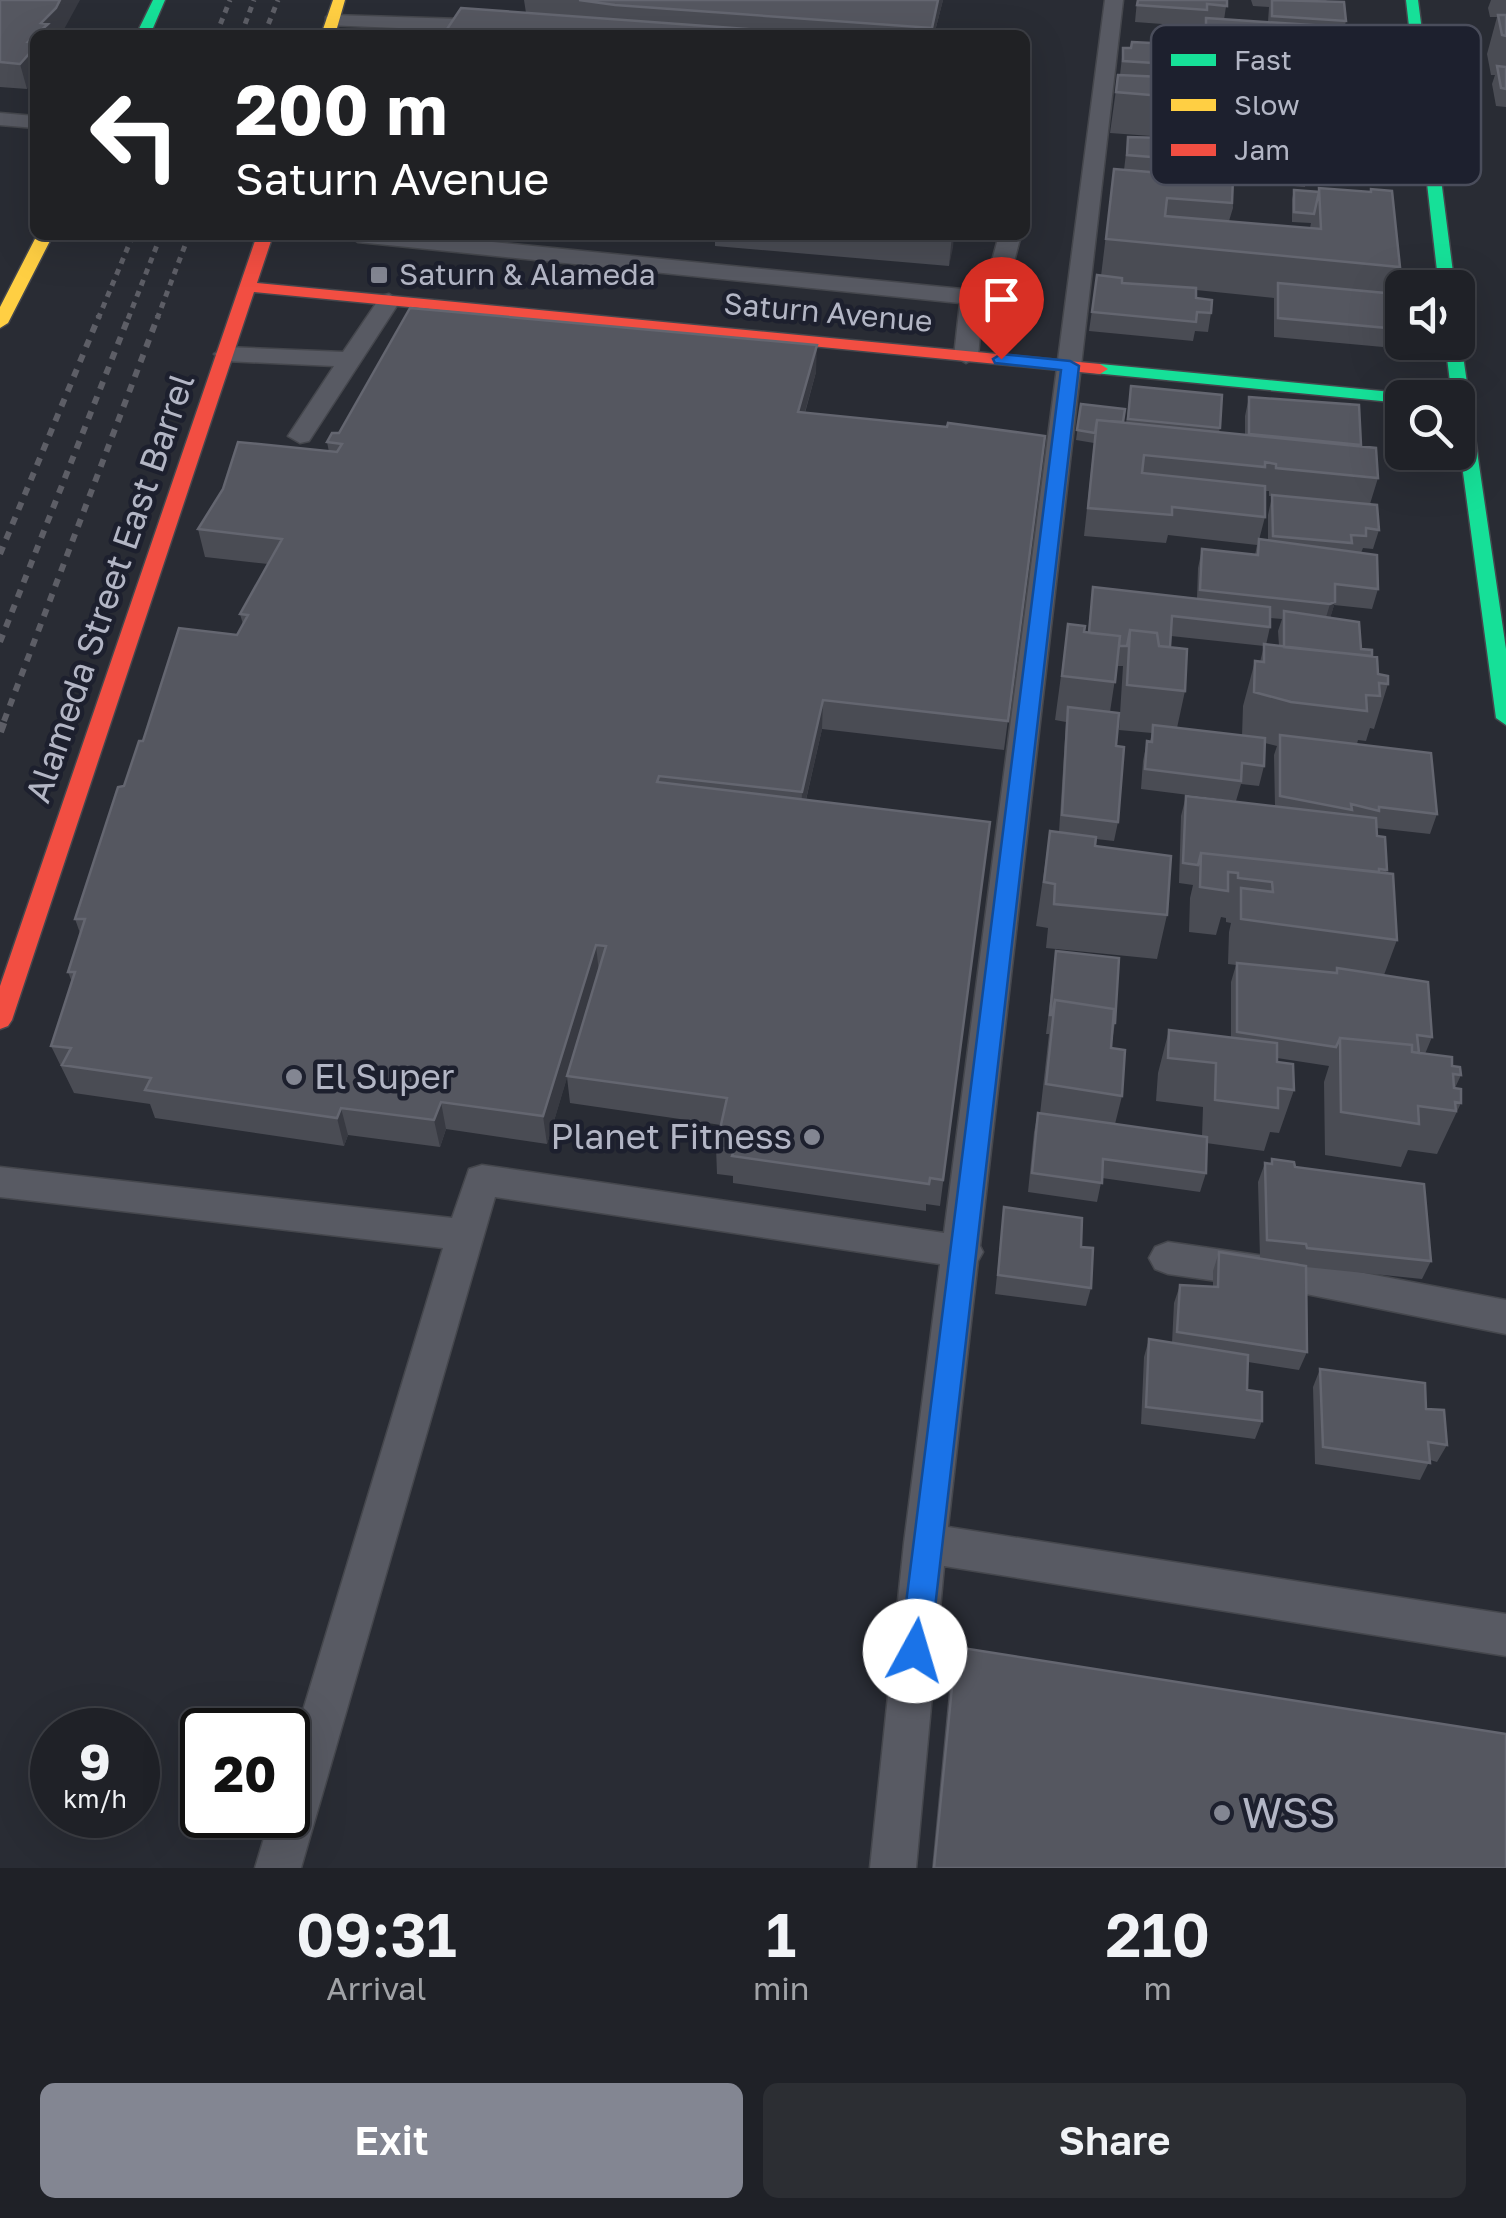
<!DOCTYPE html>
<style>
:root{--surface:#1f2127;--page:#2c2e33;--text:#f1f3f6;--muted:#a1a3a7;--line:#3c3e44;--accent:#838692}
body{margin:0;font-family:"Golos Text",sans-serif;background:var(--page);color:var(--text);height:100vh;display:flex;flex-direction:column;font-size:38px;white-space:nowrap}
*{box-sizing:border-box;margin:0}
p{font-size:32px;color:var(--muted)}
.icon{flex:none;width:55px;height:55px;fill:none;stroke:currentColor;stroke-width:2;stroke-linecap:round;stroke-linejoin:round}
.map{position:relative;height:1868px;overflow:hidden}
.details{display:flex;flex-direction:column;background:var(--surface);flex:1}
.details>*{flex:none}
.hud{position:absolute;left:30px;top:30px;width:1000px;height:210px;border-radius:15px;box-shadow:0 10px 40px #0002,0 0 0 2px var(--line);background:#202124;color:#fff;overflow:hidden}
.fabs{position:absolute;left:1385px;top:270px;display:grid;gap:20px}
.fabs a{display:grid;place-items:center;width:90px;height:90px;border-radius:15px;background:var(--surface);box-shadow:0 10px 40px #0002,0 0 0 2px var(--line);font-size:50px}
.speed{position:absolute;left:30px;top:1708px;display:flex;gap:20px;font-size:50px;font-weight:700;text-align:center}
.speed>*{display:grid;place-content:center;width:130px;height:130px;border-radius:50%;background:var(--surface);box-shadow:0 10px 40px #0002,0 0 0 2px var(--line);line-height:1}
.speed small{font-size:25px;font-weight:400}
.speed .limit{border:5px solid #111;border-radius:15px;background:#fff;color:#111}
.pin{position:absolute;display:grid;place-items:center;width:85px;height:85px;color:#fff;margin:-102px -42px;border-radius:50% 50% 50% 0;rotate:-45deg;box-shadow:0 0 10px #0007}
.pin .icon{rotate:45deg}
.me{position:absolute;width:110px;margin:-55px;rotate:6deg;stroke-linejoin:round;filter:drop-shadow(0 0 8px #0008)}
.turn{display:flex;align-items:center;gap:35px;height:210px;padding:0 40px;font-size:45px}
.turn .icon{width:130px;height:130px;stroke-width:2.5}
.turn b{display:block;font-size:70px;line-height:85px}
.eta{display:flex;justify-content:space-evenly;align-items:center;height:170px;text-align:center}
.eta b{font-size:60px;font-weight:600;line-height:70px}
.cta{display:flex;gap:20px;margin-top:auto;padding:20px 40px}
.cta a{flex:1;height:115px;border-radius:15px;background:var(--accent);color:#fff;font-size:40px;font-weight:600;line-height:115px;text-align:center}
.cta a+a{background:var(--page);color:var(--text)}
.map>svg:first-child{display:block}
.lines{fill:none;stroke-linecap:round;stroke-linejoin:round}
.lane-casing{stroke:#45474d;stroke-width:3}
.fast-casing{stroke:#45474d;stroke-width:3}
.slow-casing{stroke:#45474d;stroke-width:3}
.jam-casing{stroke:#45474d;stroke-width:3}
.lane{fill:#585a63;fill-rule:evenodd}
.fast{fill:#16e098;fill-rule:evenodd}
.slow{fill:#ffcf43;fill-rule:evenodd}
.jam{fill:#f24e42;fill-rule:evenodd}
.rail-far2{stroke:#5d5e66;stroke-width:5;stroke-dasharray:6 6;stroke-linecap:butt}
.rail-far1{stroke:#5d5e66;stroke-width:6;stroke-dasharray:8 8;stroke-linecap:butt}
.rail{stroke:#5d5e66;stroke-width:8;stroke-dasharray:10 10;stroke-linecap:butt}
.wall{fill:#4a4c54;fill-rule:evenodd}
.shaded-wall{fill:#383a42}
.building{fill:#555760;stroke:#646670;stroke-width:2.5}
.route{fill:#1a73e8;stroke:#114b97;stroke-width:2.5}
.poi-dot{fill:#838692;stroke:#1d202e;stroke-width:4}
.labels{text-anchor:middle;stroke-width:9;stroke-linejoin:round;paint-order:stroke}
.far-poi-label{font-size:30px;fill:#b3b6c5;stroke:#1d202e;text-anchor:start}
.far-street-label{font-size:30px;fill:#b3b6c5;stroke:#1d202e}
.street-label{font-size:35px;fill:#b3b6c5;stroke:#1d202e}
.poi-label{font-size:35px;fill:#b3b6c5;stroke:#1d202e;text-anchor:start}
.near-poi-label{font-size:42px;fill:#b3b6c5;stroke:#1d202e;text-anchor:start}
.key{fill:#1d202e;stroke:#4a4d5b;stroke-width:2.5}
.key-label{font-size:28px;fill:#b3b6c5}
</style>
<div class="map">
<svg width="1506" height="1868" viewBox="0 0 1506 1868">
<rect width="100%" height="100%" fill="#292c34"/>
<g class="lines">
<defs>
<path id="lane" d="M1105 0H1123L980 1246 983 1252 978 1261 948 1527 1506 1614V1656L944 1566 916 1868H870L904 1543 940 1264 495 1197 301 1868H255L271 1815H288V1760L443 1248 0 1197V1167L452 1218 469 1169 482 1165 944 1233Z
M333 15 493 20 502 26 493 32 326 25V17Z
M0 113 35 116V128L0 125Z
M347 235H423L972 290H984L999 235H1021L1005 296 1002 301 983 303 978 356 966 363 954 356 960 303 358 242Z
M389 294 400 301 309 441 300 443 288 436 334 366 226 361 214 354 226 347 343 352 381 296Z
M1168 1242 1306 1262 1506 1300V1334L1306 1294 1168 1274 1155 1269 1149 1258 1155 1247Z"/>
<path id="fast" d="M153 0H165L150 35H136Z
M1406 0H1418L1455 288H1439Z
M1458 338 1461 342 1506 649V725L1496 718 1458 435V398H1452L1445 342H1458Z
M1100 364 1402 393 1410 398H1402V403L1094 373 1092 369Z"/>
<path id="slow" d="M333 0H345L335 35H321Z
M37 235H53L8 323 0 328V307Z"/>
<path id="jam" d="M257 235H273L257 283 1100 364 1108 369 1100 374 254 292 12 1020 8 1026 0 1029V986Z"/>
</defs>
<use href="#lane" class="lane-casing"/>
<use href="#fast" class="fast-casing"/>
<use href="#slow" class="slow-casing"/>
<use href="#jam" class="jam-casing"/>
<use href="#lane" class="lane"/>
<use href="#fast" class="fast"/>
<use href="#slow" class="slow"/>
<use href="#jam" class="jam"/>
<path class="rail-far2" d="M216 35 230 0
M241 35 254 0
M264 35 278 0
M98 319 133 235
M128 319 161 235
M157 319 189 235"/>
<path class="rail-far1" d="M0 554 99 316
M0 642 129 316
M4 721 158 316"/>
<path class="rail" d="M0 732 5 718"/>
</g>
<path class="wall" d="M0 0 62 33 60 35H35L27 89 0 87Z
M524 0H943L934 35H443L526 13Z
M1137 0H1227L1224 20 1268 22 1269 7 1253 6 1251 0H1326L1346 21 1342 39 1339 38 1337 54 1340 70 1336 87 1286 84 1327 92 1348 109 1339 146 1341 164 1336 182 1306 180 1305 187 1232 181 1233 208 1229 221 1310 228 1311 223 1292 222V199L1294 190 1319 192V188L1400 267 1389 309H1386L1388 328 1383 347 1274 337V298L1196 290V298L1211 313 1208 332 1195 331 1193 341 1089 331 1097 275 1101 276 1114 169 1124 170 1128 137H1165L1110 133 1118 75H1120L1123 48 1172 47 1173 38 1203 40 1206 22 1204 27 1135 22ZM1174 67 1190 68H1186L1185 78 1172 77ZM1194 95 1209 96 1201 132 1188 131ZM1260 120H1265L1263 137H1257ZM1214 149 1226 150V178L1211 177Z
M1491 0H1506V107L1496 106 1492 84 1495 75H1491L1487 54 1497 17H1490L1488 8Z
M639 235H954L949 266 715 246V242Z
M816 372 805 413 1045 436 1004 750 822 729 806 800 990 822 940 1206 926 1204V1211L733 1183V1176L717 1174 716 1147 721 1125 570 1103 567 1077 547 1144 446 1129 440 1147 348 1135 344 1146 155 1118 150 1104 74 1093 51 1046 72 982 68 972 80 933 75 919 124 786 143 741 237 635 243 624 240 614 268 564 205 557 198 529 329 452 327 442 339 433Z
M1131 386 1220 428 1219 432 1245 435V416L1249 397 1361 445 1378 478 1370 504 1379 530 1373 549 1363 548 1361 553 1378 589 1372 609 1334 605 1330 618 1361 649 1372 656 1378 674 1388 684 1374 729 1370 728 1366 741 1358 740 1357 744 1437 814 1430 834 1376 828 1377 836 1387 870 1386 873 1397 940 1384 975 1432 1037 1425 1054 1452 1066 1461 1075 1455 1088 1461 1103 1437 1154 1408 1150 1401 1167 1325 1155 1324 1082 1329 1066 1277 1058V1062L1294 1090 1279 1133 1270 1132 1264 1151 1206 1143V1173L1200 1192 1102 1178 1097 1202 1028 1192 1034 1132 1038 1113 1040 1114 1049 1034H1046L1056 951 1115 1023 1111 1048 1122 1096 1115 1124 1202 1136 1203 1107 1156 1101 1158 1073 1169 1030 1231 1037V982L1236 965 1228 964 1229 932 1231 923 1226 922V918L1221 917 1216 935 1189 932 1190 898 1193 885 1179 883 1181 816 1186 796 1275 806 1274 755 1277 746 1265 743 1264 766 1259 786 1241 784 1236 801 1141 789 1143 761 1147 741H1150L1152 733 1119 730 1123 666H1117L1110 712 1116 746 1118 822 1114 841 1096 839 1095 846 1167 915 1157 959 1046 948 1048 928 1036 926 1050 831 1059 832 1066 722 1055 720 1068 624 1088 632 1093 587 1197 598 1198 568 1202 549 1255 555 1257 545 1168 535 1166 543 1084 536 1094 443 1076 440 1081 404 1126 423ZM1265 491H1269V496H1272L1268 515V541L1259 540 1265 517ZM1270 618 1282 619 1278 631 1279 646 1266 645 1270 627ZM1171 636 1264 646 1260 662 1255 661 1243 706 1242 736 1177 728 1185 691 1170 647Z
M1272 1159 1295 1167 1431 1261 1422 1279 1306 1267 1307 1352 1299 1370 1248 1362 1247 1390 1262 1421 1255 1439 1141 1424 1144 1357 1149 1339 1172 1343 1174 1303 1180 1285 1213 1286V1271L1219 1252 1299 1265 1298 1263 1260 1258 1258 1182 1265 1163 1271 1164Z
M1004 1207 1081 1247 1091 1288 1086 1306 995 1294Z
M1320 1369 1426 1409 1447 1445 1437 1462 1430 1460 1420 1480 1315 1464 1313 1387Z
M956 1647 1506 1868H932L951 1669Z"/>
<path class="shaded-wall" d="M60 0H80L62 33 60 35H36L41 23Z
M938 0H943L934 35H931Z
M35 36V80L27 89 20 64 28 42Z
M1175 61 1172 79 1168 82 1170 64Z
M952 235H954L953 248 949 266Z
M817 345 816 372 797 440 798 412Z
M1335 602 1329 622 1324 624 1330 604Z
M823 700 822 729 801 821 802 792Z
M596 945 599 973 547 1144 543 1116Z
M441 1102 446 1129 440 1147 434 1120Z
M341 1108 348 1135 344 1146 337 1118Z"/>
<path class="building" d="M0 0H60L56 8 41 23 48 24 28 42 35 43V47L20 64 0 62Z
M579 0H938L932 28 615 5Z
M1138 0H1227V6L1207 4V10L1137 5Z
M1272 0 1344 2 1346 21 1272 16Z
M461 8 828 35H443Z
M1498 15H1506V36L1502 35Z
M1206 18 1326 26V30L1338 31 1339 43 1328 42 1327 47 1219 39 1218 54 1173 49V38L1206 40Z
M1132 42 1171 44 1175 61 1170 64 1123 61V48H1131Z
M1497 66 1506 67V89L1501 88Z
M1118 75 1186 78V83L1195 84V91H1186L1185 98 1116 92Z
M1166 130 1214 133V162L1127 155 1128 137 1165 138Z
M1114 169 1233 179 1232 203 1167 198 1165 216 1321 229 1319 188 1371 192V189L1392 191 1400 267 1106 239Z
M1294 190 1319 192 1314 214 1294 212Z
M895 235H952L951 240Z
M1097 275 1122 278V283L1196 288V298L1212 300 1211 313 1197 312 1196 322 1092 312Z
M1278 283 1385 293 1388 328 1278 318Z
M410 308 817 345 798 412 947 427 948 423 1045 436 1008 721 823 700 802 792 659 776 657 782 990 822 943 1180 930 1178 929 1184 732 1156 734 1150 716 1147 727 1098 567 1076 606 946 596 945 543 1116 441 1102 434 1120 341 1108 337 1118 145 1090 151 1078 62 1065 71 1048 51 1046 75 972H68L85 919H75L118 787 124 786 139 741H143L179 628 237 635 248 615 240 614 282 539 198 529 223 489 238 442 337 452 342 444 327 442 332 433H339Z
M1131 386 1222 395 1220 428 1128 419Z
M1249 397 1359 405 1361 445 1249 434Z
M1081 404 1125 409 1123 422 1097 420 1095 433 1077 430Z
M1097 420 1376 448 1378 478 1276 468V464L1265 462V467L1144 455 1142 473 1265 486V517L1172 507V515L1088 508Z
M1272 495 1377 505 1379 530 1366 528V536L1351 535 1352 543 1273 536Z
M1259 539 1377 555 1378 589 1335 584V602L1330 604 1200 590 1202 549 1258 555Z
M1093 587 1270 607V627L1172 616 1170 647 1159 646 1157 633 1130 630 1127 646H1119L1120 636 1089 633Z
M1284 611 1359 622 1361 649 1372 650V656L1284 647Z
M1068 624 1085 626 1084 632 1120 636 1115 682 1062 676Z
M1130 630 1157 633 1159 646 1187 649 1185 691 1127 685Z
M1264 644 1377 657 1378 674 1388 676V684L1379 683 1380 696 1366 695 1367 711 1291 702 1254 692 1255 661 1264 662Z
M1068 707 1119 713 1116 746 1124 747 1118 822 1062 815Z
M1153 725 1265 738 1264 766 1242 763 1241 781 1145 769 1147 741 1152 742Z
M1280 735 1431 753 1437 814 1379 807V811L1351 804 1352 810 1280 796Z
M1186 796 1376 818 1377 836 1385 837 1387 870 1379 869V872L1201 853 1198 865 1183 863Z
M1050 831 1096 837 1095 846 1171 856 1167 915 1054 904 1055 884 1044 882Z
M1201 853 1393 874 1397 940 1241 919V888L1273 892 1272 882 1238 878V873L1228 872V891L1200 887Z
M1056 951 1119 958 1115 1023H1113L1114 1009 1055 1000 1052 1015H1050Z
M1237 963 1337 973V968L1428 982 1432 1037 1417 1035 1419 1053 1412 1052V1045L1340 1038 1336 1047 1237 1032Z
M1055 1000 1114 1009 1111 1048 1125 1050 1122 1096 1046 1084Z
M1169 1030 1277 1043V1062L1293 1064 1294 1090 1278 1088V1108L1215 1100 1216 1063 1168 1058Z
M1340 1038 1412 1045V1052L1452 1057V1066L1460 1067 1461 1075 1453 1074 1454 1088 1461 1089V1103L1455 1102 1456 1111 1418 1106 1419 1124 1341 1112Z
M1038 1113 1207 1137 1206 1173 1103 1159 1102 1183 1032 1173Z
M1272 1159 1294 1162 1295 1167 1424 1184 1431 1261 1307 1248 1306 1244 1267 1240 1265 1163 1272 1164Z
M1004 1207 1082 1218 1081 1247 1093 1248 1091 1288 998 1275Z
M1219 1252 1306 1266 1307 1352 1177 1332 1180 1285 1218 1287Z
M1149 1339 1248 1355 1247 1390 1262 1392V1421L1146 1407Z
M1320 1369 1425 1383 1426 1409 1444 1410 1447 1445 1428 1442 1430 1463 1323 1447Z
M956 1647 1506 1734V1868H934Z"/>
<path class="route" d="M1001 354 1070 361 1079 366 930 1651 925 1662 915 1666 904 1662 900 1651 1061 370 995 363 993 359Z"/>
<g class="poi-dot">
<rect x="369" y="265" width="20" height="20" rx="5"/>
<circle cx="294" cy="1077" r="10"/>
<circle cx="812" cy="1137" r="10"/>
<circle cx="1222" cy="1813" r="10"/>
</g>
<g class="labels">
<g class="far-poi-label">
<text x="399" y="285">Saturn &amp; Alameda</text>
</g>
<g class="far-street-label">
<text transform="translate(828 313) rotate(5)" y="10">Saturn Avenue</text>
</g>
<g class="street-label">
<text transform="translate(110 588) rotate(-71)" y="12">Alameda Street East Barrel</text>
</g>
<g class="poi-label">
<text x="314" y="1089">El Super</text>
<text x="792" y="1149" text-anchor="end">Planet Fitness</text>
</g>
<g class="near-poi-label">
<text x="1242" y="1828">WSS</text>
</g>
</g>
<rect x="1151" y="25" width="330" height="160" rx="15" class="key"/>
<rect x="1171" y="54" width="45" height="12" fill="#16e098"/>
<rect x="1171" y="99" width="45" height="12" fill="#ffcf43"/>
<rect x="1171" y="144" width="45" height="12" fill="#f24e42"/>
<g class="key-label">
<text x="1234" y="70">Fast</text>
<text x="1234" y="115">Slow</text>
<text x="1234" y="160">Jam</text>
</g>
</svg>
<div class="fabs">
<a><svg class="icon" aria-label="sound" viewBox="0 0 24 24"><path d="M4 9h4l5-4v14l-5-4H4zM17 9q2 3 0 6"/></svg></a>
<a><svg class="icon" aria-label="search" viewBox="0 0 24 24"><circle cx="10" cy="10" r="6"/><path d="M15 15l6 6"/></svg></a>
</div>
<div class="speed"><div>9<small>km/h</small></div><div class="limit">20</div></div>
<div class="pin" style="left:1001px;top:359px;background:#d93025"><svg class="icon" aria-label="arrive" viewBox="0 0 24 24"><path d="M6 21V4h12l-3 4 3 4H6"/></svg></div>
<svg class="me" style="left:915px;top:1651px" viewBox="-20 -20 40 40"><circle r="19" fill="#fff"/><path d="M0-13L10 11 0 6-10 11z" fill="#1a73e8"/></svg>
<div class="hud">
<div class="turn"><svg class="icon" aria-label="left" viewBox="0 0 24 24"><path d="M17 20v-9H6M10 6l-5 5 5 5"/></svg><div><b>200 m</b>Saturn Avenue</div></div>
</div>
</div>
<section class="details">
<div class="eta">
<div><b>09:31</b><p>Arrival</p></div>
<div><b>1</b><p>min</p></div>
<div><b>210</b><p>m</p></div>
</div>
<div class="cta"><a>Exit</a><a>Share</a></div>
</section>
